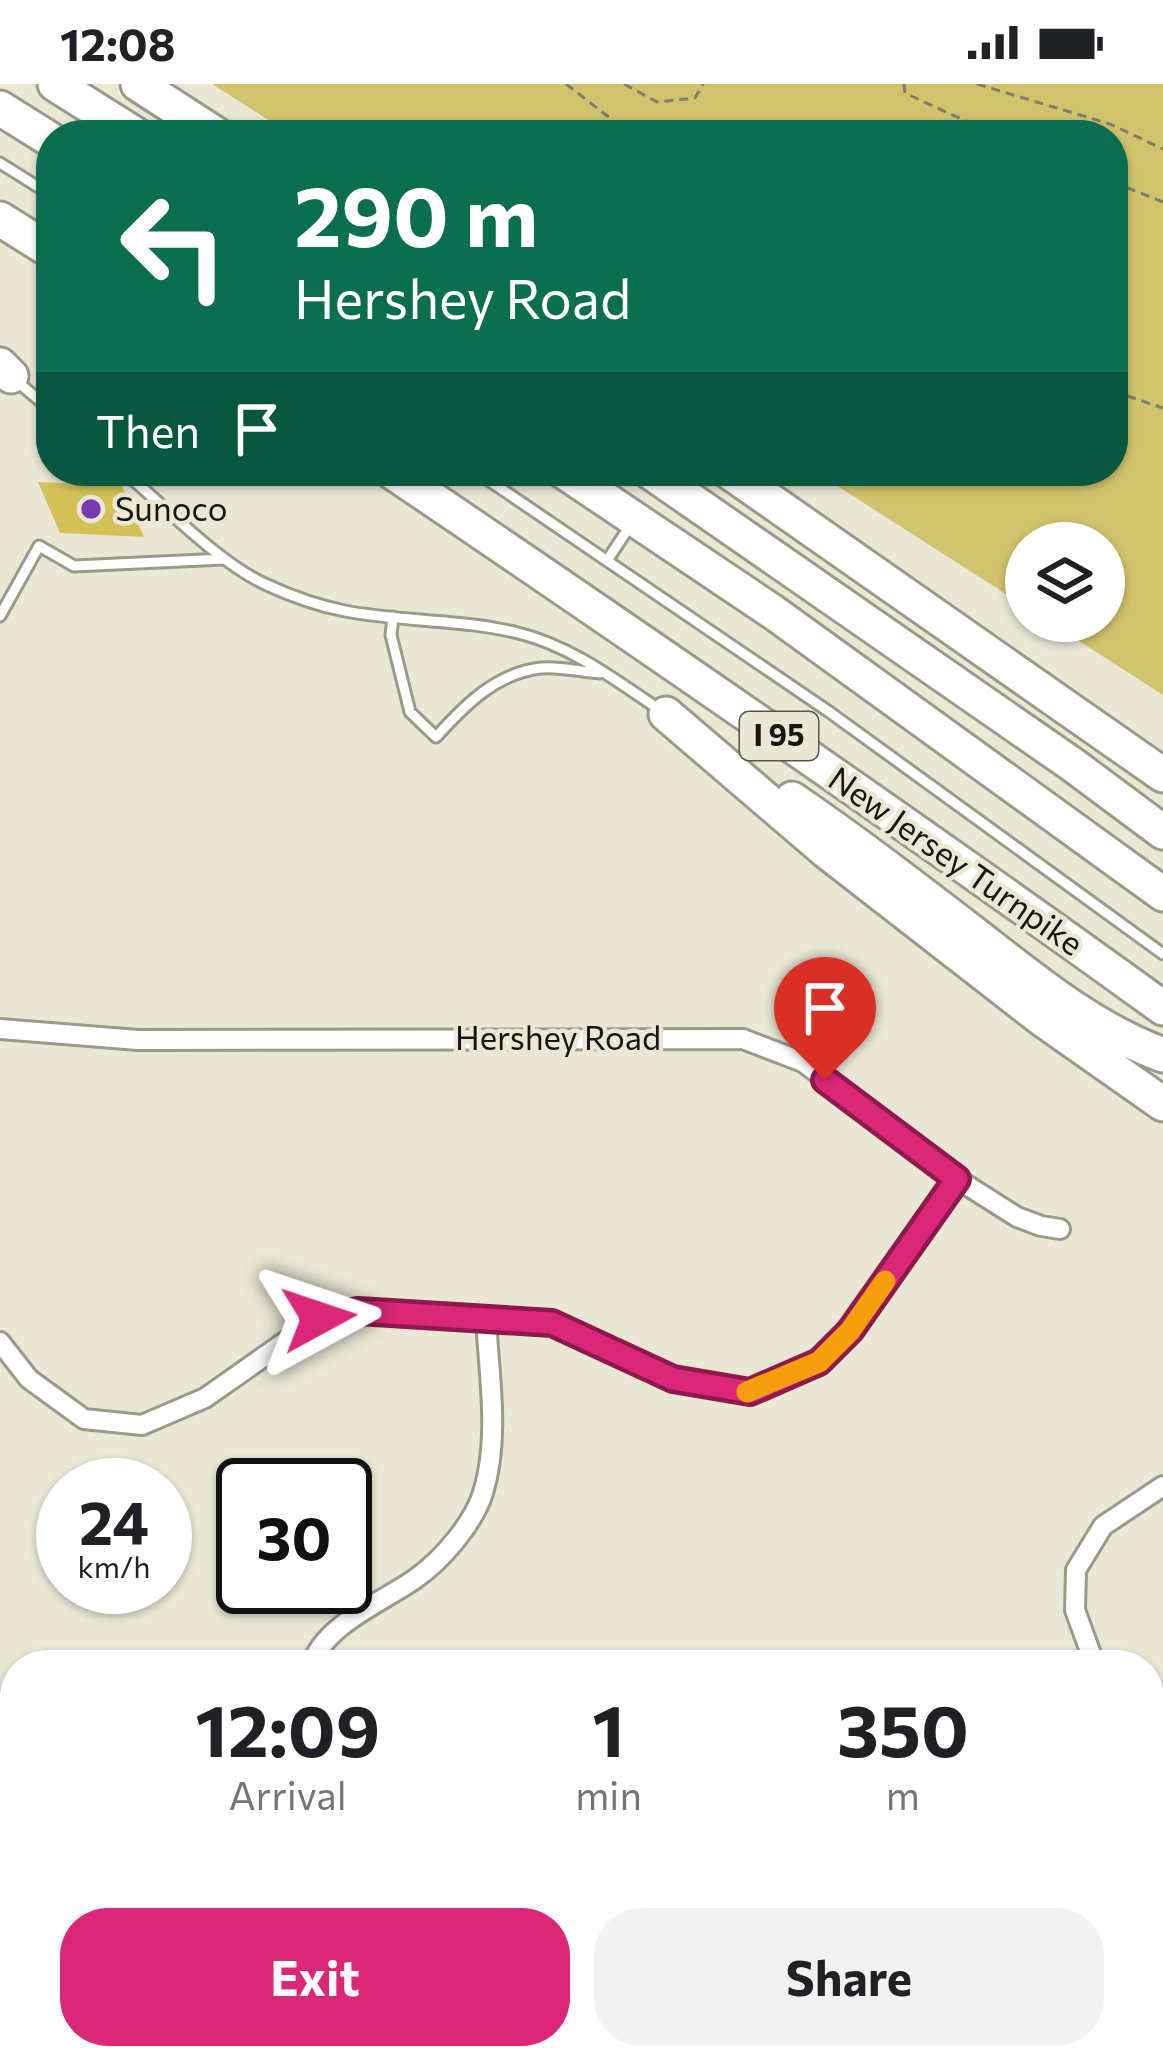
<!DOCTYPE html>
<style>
:root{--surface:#fff;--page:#f2f2f2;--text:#202124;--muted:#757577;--accent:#db2777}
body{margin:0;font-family:Commissioner,sans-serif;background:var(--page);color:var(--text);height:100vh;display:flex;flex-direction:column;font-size:45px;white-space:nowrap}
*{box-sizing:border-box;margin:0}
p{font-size:39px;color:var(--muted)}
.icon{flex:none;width:66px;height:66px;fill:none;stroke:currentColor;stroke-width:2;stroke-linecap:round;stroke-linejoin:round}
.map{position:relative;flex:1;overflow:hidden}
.panel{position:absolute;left:0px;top:1566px;width:1164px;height:420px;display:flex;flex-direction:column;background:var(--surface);border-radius:48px 48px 0 0;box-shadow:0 3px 9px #0004}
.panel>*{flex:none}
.top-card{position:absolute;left:36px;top:36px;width:1092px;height:366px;border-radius:48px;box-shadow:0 3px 9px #0004;background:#0b6e4f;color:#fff;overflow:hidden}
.buttons{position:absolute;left:1005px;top:438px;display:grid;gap:24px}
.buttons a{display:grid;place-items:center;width:120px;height:120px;border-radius:50%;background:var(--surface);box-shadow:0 3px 9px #0004;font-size:60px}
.speed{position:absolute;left:36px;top:1374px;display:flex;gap:24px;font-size:60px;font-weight:700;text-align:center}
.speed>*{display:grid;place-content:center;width:156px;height:156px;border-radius:50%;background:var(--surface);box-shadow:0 3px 9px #0004;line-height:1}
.speed small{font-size:30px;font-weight:400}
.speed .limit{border:6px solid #111;border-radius:18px;background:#fff;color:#111}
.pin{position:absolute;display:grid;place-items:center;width:102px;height:102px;color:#fff;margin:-123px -51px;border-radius:50% 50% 50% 0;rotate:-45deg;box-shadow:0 0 12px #0007}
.pin .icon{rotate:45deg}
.me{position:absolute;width:132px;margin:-66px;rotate:85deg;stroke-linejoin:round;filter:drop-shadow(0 0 9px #0008)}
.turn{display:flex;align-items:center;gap:42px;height:252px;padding:0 60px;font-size:54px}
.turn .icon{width:156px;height:156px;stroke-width:2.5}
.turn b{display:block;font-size:84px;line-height:102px}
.then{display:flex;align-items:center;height:114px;padding:0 60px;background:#0003;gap:24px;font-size:45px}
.eta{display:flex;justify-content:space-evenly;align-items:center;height:204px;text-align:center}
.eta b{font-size:72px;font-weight:700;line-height:84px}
.primary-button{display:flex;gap:24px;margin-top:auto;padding:24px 60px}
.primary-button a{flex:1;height:138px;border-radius:48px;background:var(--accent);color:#fff;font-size:48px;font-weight:700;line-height:138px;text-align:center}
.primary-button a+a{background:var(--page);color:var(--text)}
.status{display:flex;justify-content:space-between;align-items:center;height:84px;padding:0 60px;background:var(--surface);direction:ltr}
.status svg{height:33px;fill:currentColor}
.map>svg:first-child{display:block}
.green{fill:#d1c26c}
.building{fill:#d3c158}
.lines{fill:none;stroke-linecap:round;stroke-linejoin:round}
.lane-casing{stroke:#9b9988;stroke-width:15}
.street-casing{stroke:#9b9988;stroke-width:24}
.highway-casing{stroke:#9b9988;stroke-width:39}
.path{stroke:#7e7c6f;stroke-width:3;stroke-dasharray:9 6;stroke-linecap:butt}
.lane{stroke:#fff;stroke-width:9}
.street{stroke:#fff;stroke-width:18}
.highway{stroke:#fff;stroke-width:33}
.route-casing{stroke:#8e194d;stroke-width:30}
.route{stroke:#db2777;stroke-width:21}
.slow{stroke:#f59e0b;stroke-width:21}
.poi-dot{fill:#783aaf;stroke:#eae7d5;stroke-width:4.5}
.labels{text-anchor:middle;stroke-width:9;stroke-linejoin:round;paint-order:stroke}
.shield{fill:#eae7d5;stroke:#56554a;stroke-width:3}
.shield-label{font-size:30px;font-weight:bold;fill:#17160f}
.poi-label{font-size:33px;fill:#17160f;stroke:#eae7d5;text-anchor:start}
.street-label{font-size:33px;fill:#17160f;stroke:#eae7d5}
</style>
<div class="status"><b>12:08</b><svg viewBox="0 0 49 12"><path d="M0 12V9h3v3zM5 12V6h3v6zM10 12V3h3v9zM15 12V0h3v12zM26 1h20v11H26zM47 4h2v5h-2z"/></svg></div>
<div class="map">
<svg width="1163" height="1986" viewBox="0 0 1163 1986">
<rect width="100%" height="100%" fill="#eae7d5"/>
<path class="green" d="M212 0H1163V611L1048 537H1104V459H1026V523L814 387H1113V51H292Z
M122 1971H298V1986H126Z"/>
<path class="building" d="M38 398 122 402 144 453 60 449Z
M0 1897 15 1943V1971H23L28 1986H0Z"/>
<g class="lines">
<defs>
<path id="lane" d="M0 79 51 111
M14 295 51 326
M123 387C163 421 221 481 267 501 291 512 319 522 345 527 402 538 462 535 518 549 572 562 618 598 663 628
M475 387 828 627 1163 870
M608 475 632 439
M0 532 39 462 74 482 224 475
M393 533 391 551 410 628 436 653C465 621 496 589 541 584 559 582 581 588 600 589"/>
<path id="street" d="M0 945 138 956 743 955 803 978 957 1095 1017 1133 1041 1142 1060 1145
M0 1258 29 1295 84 1335 142 1341 205 1314 319 1234 359 1227 552 1239 673 1295 750 1308 819 1278 850 1247 957 1095
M312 1581C322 1542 384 1517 415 1495 442 1476 473 1440 483 1409 500 1354 489 1292 486 1235
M1095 1581 1075 1526 1076 1486 1103 1442 1163 1402
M1149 1650 1163 1672
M0 1698 15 1697
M692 1971 699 1986
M998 1971 1006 1986"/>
<path id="highway" d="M55 0 136 51
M138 0 217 51
M0 24 51 56
M0 135 51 167
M0 281 11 292
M391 387C651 563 909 740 1163 924
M563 387 773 528 1163 810
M649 387 1073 681 1163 748
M728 387 1163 691
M666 630 826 767 1042 935 1163 1020
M792 715C855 758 916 805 977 852 1036 898 1093 945 1163 971"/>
</defs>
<use href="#lane" class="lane-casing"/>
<use href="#street" class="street-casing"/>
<use href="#highway" class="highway-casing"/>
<path class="path" d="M566 0 632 51
M624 0 657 18 695 14 703 0
M904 0 905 9 996 51
M977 0 1110 40 1163 65
M1113 98 1163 118
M1113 307 1163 324
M0 1895 4 1894 15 1931
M27 1971 31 1986"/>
<use href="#lane" class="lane"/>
<use href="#street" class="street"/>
<use href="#highway" class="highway"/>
</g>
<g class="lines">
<defs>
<path id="route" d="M319 1234 358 1227 552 1239 673 1295 750 1308 819 1278 850 1247 957 1095 825 996"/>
</defs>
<use href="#route" class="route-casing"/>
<use href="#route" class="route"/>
<path class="slow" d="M747 1308 819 1278 850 1247 885 1197"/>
</g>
<circle class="poi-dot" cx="91" cy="425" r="12"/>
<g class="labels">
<rect class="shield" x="740" y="628" width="78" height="48" rx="9"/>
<g class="shield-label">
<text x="779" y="662">I 95</text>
</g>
<g class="poi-label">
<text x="115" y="437">Sunoco</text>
</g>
<g class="street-label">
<text transform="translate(956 777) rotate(35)" y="12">New Jersey Turnpike</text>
<text x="558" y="966">Hershey Road</text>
</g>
</g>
</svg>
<div class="buttons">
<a><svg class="icon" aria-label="layers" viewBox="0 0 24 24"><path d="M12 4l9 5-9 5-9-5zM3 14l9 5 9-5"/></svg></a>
</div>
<div class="speed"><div>24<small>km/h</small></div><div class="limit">30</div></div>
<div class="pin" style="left:825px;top:996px;background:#d93025"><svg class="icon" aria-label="arrive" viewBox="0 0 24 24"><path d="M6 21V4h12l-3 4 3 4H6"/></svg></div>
<svg class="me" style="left:319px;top:1234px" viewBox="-20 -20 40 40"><path d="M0-17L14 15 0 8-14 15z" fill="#db2777" stroke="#fff" stroke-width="4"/></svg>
<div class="top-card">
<div class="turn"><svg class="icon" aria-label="left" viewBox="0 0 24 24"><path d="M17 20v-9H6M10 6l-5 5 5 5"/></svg><div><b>290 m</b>Hershey Road</div></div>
<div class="then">Then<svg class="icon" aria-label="arrive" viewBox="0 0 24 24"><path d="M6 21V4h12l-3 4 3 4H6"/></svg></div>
</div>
<section class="panel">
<div class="eta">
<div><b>12:09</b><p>Arrival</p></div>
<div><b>1</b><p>min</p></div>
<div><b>350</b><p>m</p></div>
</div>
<div class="primary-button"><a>Exit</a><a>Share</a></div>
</section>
</div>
